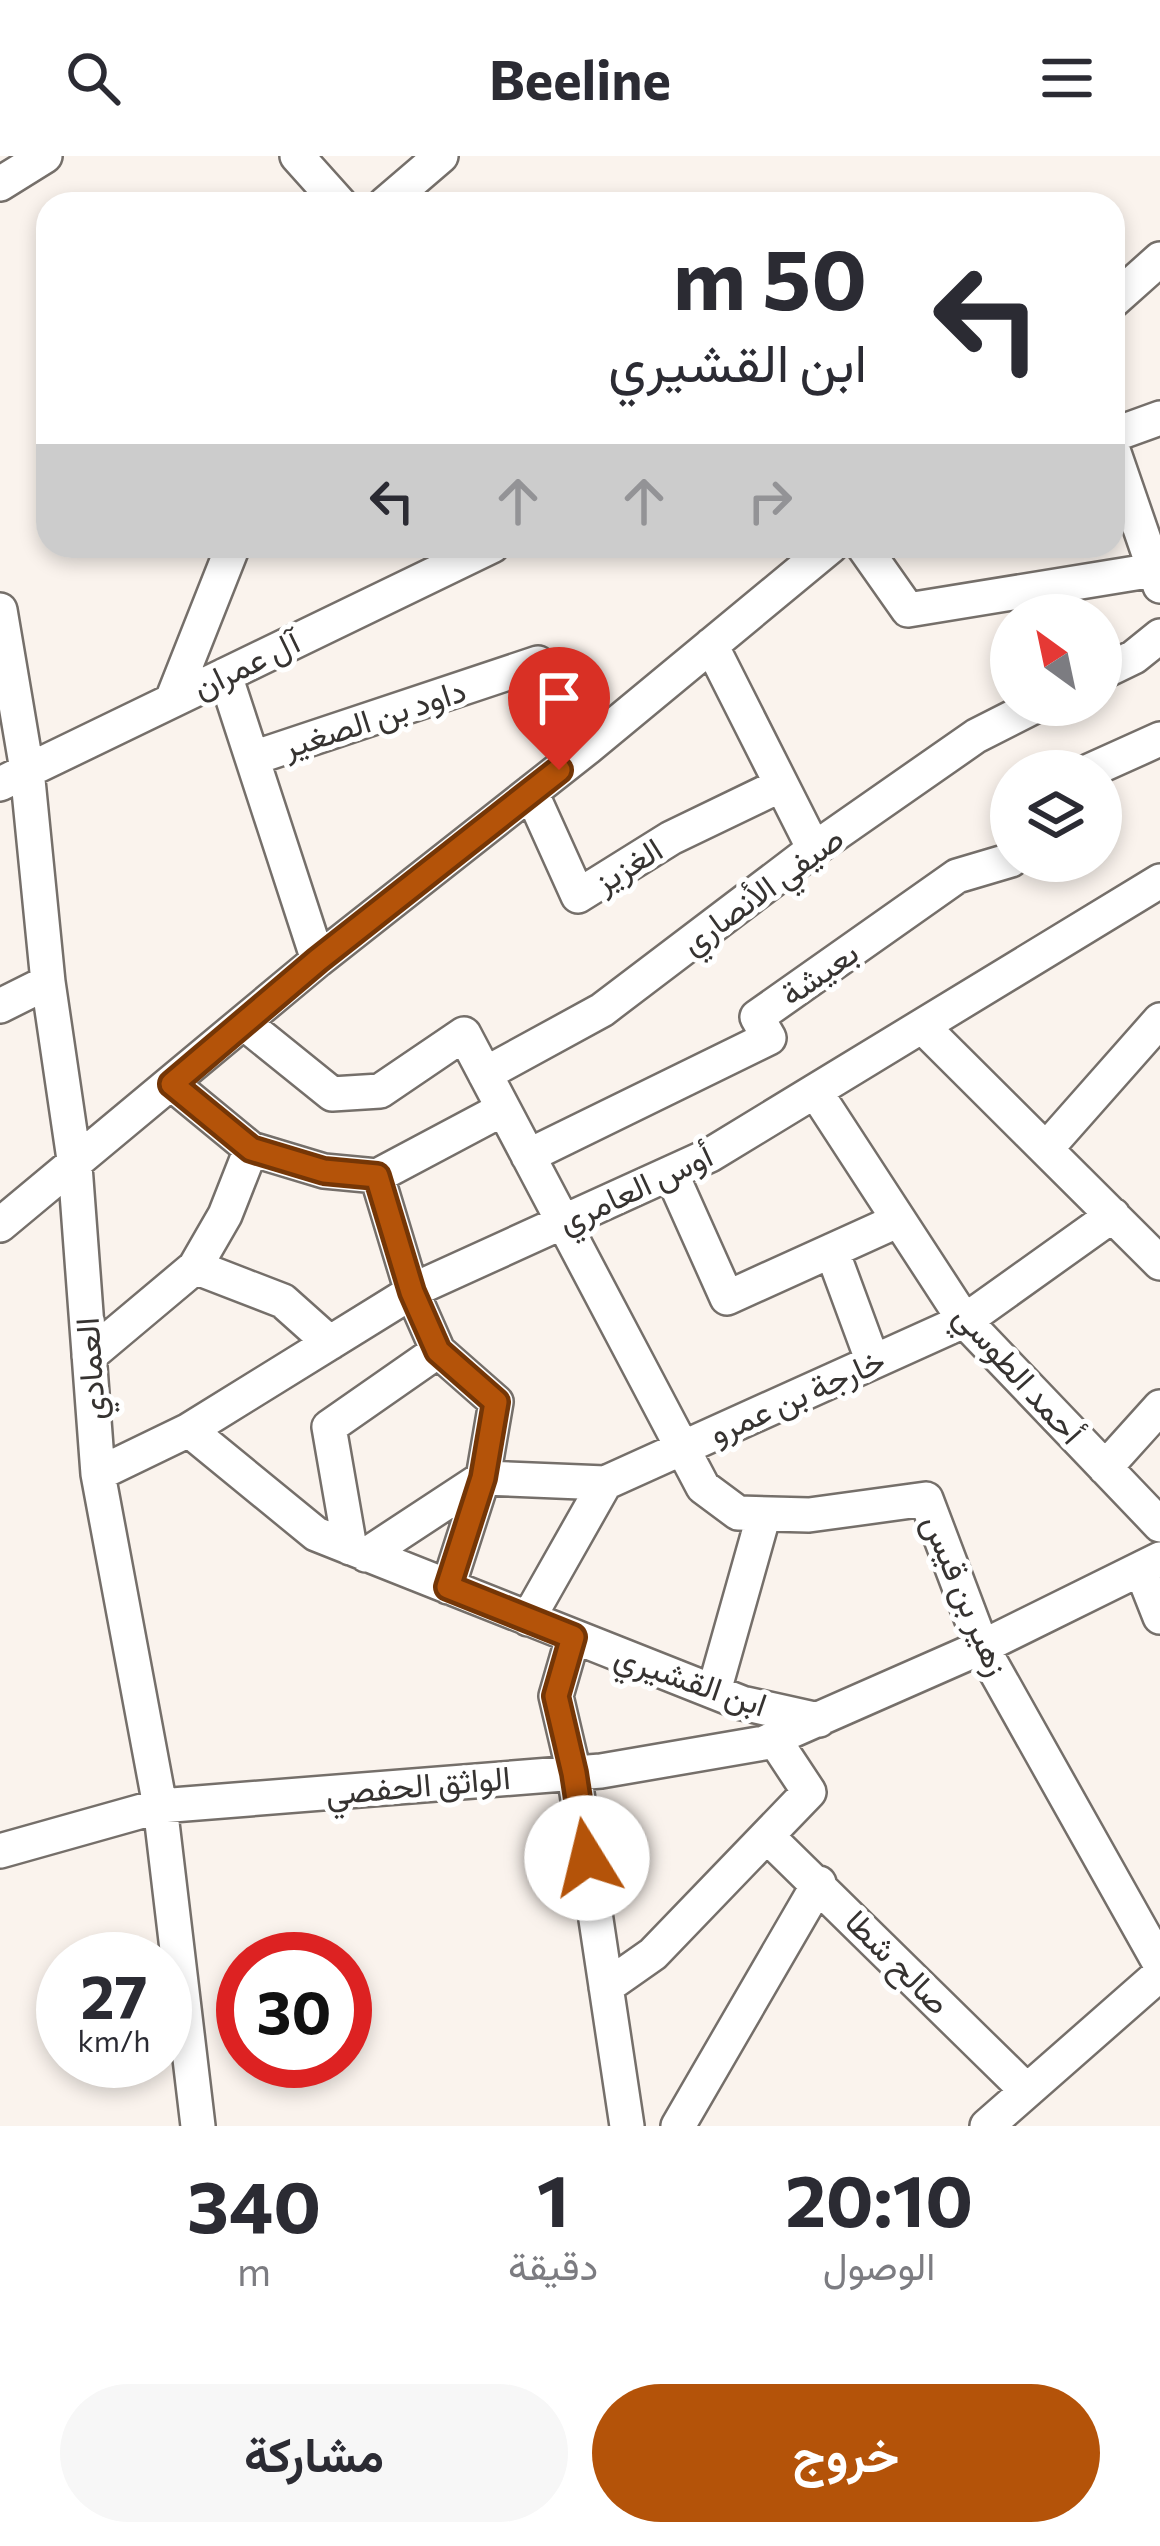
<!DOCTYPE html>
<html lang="ar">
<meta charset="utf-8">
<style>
:root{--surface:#fff;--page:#f7f7f7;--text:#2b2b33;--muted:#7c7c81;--accent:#b45309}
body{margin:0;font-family:Commissioner,Vazirmatn,sans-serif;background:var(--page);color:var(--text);direction:rtl;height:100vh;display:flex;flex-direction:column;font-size:45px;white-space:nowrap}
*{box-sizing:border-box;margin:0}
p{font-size:39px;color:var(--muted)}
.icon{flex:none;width:66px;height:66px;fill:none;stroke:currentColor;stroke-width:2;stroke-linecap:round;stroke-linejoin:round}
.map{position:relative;height:1970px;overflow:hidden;direction:ltr}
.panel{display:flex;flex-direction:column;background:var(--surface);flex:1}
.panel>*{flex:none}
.banner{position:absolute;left:36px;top:36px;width:1089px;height:366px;border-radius:36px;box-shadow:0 6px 18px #0003;direction:rtl;background:#fff;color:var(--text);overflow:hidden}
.needle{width:78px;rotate:327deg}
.buttons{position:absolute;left:990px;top:438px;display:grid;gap:24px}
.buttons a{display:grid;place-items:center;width:132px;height:132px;border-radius:50%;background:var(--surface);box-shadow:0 6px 18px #0003;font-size:60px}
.speed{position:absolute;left:36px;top:1776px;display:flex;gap:24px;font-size:60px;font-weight:700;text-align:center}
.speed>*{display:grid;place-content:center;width:156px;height:156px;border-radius:50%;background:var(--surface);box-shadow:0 6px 18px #0003;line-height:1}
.speed small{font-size:30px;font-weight:400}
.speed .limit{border:18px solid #d22;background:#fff;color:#111}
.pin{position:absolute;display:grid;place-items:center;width:102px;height:102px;color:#fff;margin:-123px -51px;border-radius:50% 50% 50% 0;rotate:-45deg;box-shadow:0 0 12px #0007}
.pin .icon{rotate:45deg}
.me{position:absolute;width:132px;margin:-66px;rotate:351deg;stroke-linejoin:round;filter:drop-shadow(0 0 9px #0008)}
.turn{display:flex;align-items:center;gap:42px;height:252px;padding:0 60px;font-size:54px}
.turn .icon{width:156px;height:156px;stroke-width:2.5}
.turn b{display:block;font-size:84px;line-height:102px}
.lanes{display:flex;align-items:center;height:114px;padding:0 60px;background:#0003;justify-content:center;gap:60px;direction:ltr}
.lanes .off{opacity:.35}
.eta{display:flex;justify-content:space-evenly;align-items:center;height:204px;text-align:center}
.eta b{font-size:72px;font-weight:700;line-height:84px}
.action{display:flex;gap:24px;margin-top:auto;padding:24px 60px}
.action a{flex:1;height:138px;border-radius:72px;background:var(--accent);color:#fff;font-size:48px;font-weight:700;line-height:138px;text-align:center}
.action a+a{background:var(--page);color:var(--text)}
header{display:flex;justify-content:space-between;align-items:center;height:156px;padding:0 60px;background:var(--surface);font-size:54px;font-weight:700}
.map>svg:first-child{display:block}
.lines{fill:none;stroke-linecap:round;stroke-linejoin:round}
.minor-casing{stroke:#756f6a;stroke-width:38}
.minor{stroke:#fff;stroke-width:33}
.route-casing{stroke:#753606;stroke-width:30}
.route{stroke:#b45309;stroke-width:21}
.labels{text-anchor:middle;stroke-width:10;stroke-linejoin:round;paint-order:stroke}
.street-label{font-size:33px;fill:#363331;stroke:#fff}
</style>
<header><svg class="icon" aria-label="menu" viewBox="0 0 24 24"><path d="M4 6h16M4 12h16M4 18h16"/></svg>Beeline<svg class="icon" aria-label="search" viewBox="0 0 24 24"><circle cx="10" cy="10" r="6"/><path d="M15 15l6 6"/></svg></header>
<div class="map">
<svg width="1160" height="1970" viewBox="0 0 1160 1970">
<rect width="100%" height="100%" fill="#faf3ed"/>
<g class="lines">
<defs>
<path id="minor" d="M297 0 340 48
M0 28 45 0
M385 48 441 0
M1113 145 1160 103
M1113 279 1160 262
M1113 294 1160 430
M863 390 908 454 1154 414
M0 454 27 614 48 826 75 1010 98 1318 160 1650 198 1970
M711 489 814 693
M1101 517 1134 501 1160 480
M225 519 318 804
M172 544 233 390
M253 602 538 507 587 592
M1089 615 1160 583
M0 628 492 390
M531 636 578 740 671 682 781 629
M0 850 48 826
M244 867 332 938 380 935 464 878 703 1331 738 1357 809 1359 926 1343 982 1491 1160 1808
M922 870 1160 1107
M485 918 602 854 814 693 976 580 1037 549
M172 928 251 993 324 1015 377 1020 412 1136 438 1195 496 1246 483 1322 448 1431
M815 935 964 1164 1160 1369
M1046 993 1160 864
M528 1000 769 882 757 861 957 720 1011 704
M671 1017 727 1142 899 1064
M377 1020 503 953
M0 1069 318 804 587 592 831 390
M832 1095 873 1206
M195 1111 283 1145 330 1187
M89 1200 195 1111 225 1059 251 993
M189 1274 316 1378 742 1547 819 1564
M1105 1312 1160 1251
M98 1318 189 1274 420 1131 710 999 1160 725
M350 1392 329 1271 438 1195
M366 1399 483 1322 605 1327
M1141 1413 1160 1461
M528 1463 605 1327 966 1164 1113 1059
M573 1481 556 1540 574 1617 627 1970
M714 1535 764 1358
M767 1680 1027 1935
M0 1695 160 1650 601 1615 764 1587 982 1491 1160 1403
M606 1831 653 1798 809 1636 774 1583
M678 1970 819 1727
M987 1970 1160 1818"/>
</defs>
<use href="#minor" class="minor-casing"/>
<use href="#minor" class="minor"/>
</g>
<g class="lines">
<defs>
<path id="route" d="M559 614 318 804 172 928 251 993 324 1015 377 1020 412 1136 438 1195 496 1246 483 1322 448 1431 573 1481 556 1540 574 1617 587 1702"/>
</defs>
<use href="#route" class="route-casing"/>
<use href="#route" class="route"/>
</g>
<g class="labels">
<g class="street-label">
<text transform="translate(246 508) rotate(-26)" y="12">آل عمران</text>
<text transform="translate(374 562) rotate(-18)" y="12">داود بن الصغير</text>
<text transform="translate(628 709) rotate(-32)" y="12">الغزيز</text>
<text transform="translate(762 734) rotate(-36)" y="12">صيفي الأنصاري</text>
<text transform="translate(819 817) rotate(-35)" y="12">بعيشة</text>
<text transform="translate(635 1032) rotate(-25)" y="12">أوس العامري</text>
<text transform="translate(90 1213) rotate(-94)" y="12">العمادي</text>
<text transform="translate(1019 1218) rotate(48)" y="12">أحمد الطوسي</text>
<text transform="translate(797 1240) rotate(-24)" y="12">خارجة بن عمرو</text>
<text transform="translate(966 1439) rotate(67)" y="12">زهير بن قيس</text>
<text transform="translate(691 1524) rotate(19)" y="12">ابن القشيري</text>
<text transform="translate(418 1629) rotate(-5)" y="12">الواثق الحفصي</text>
<text transform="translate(898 1806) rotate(45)" y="12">صالح شطا</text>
</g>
</g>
</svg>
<div class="buttons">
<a><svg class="needle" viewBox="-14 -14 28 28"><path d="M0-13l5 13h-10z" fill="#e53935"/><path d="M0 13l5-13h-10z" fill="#7c7c81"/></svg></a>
<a><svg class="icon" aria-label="layers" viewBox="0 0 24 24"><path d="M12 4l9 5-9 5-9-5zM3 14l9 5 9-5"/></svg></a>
</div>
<div class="speed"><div>27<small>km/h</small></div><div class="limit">30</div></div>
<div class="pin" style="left:559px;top:614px;background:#d93025"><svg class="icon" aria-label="arrive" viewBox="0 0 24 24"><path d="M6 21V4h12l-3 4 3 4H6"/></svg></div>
<svg class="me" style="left:587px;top:1702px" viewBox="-20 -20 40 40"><circle r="19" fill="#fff"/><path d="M0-13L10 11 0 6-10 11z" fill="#b45309"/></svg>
<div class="banner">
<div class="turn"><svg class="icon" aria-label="left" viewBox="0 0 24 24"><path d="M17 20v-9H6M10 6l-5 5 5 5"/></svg><div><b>50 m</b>ابن القشيري</div></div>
<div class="lanes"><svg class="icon" aria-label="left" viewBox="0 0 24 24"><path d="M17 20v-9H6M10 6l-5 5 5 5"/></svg><svg class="icon off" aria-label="ahead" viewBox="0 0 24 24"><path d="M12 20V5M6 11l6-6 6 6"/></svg><svg class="icon off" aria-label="ahead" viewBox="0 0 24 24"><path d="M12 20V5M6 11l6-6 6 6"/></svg><svg class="icon off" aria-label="right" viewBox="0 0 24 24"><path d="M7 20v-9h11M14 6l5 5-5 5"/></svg></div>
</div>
</div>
<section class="panel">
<div class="eta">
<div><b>20:10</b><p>الوصول</p></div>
<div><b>1</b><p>دقيقة</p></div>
<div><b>340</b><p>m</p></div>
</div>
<div class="action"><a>خروج</a><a>مشاركة</a></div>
</section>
